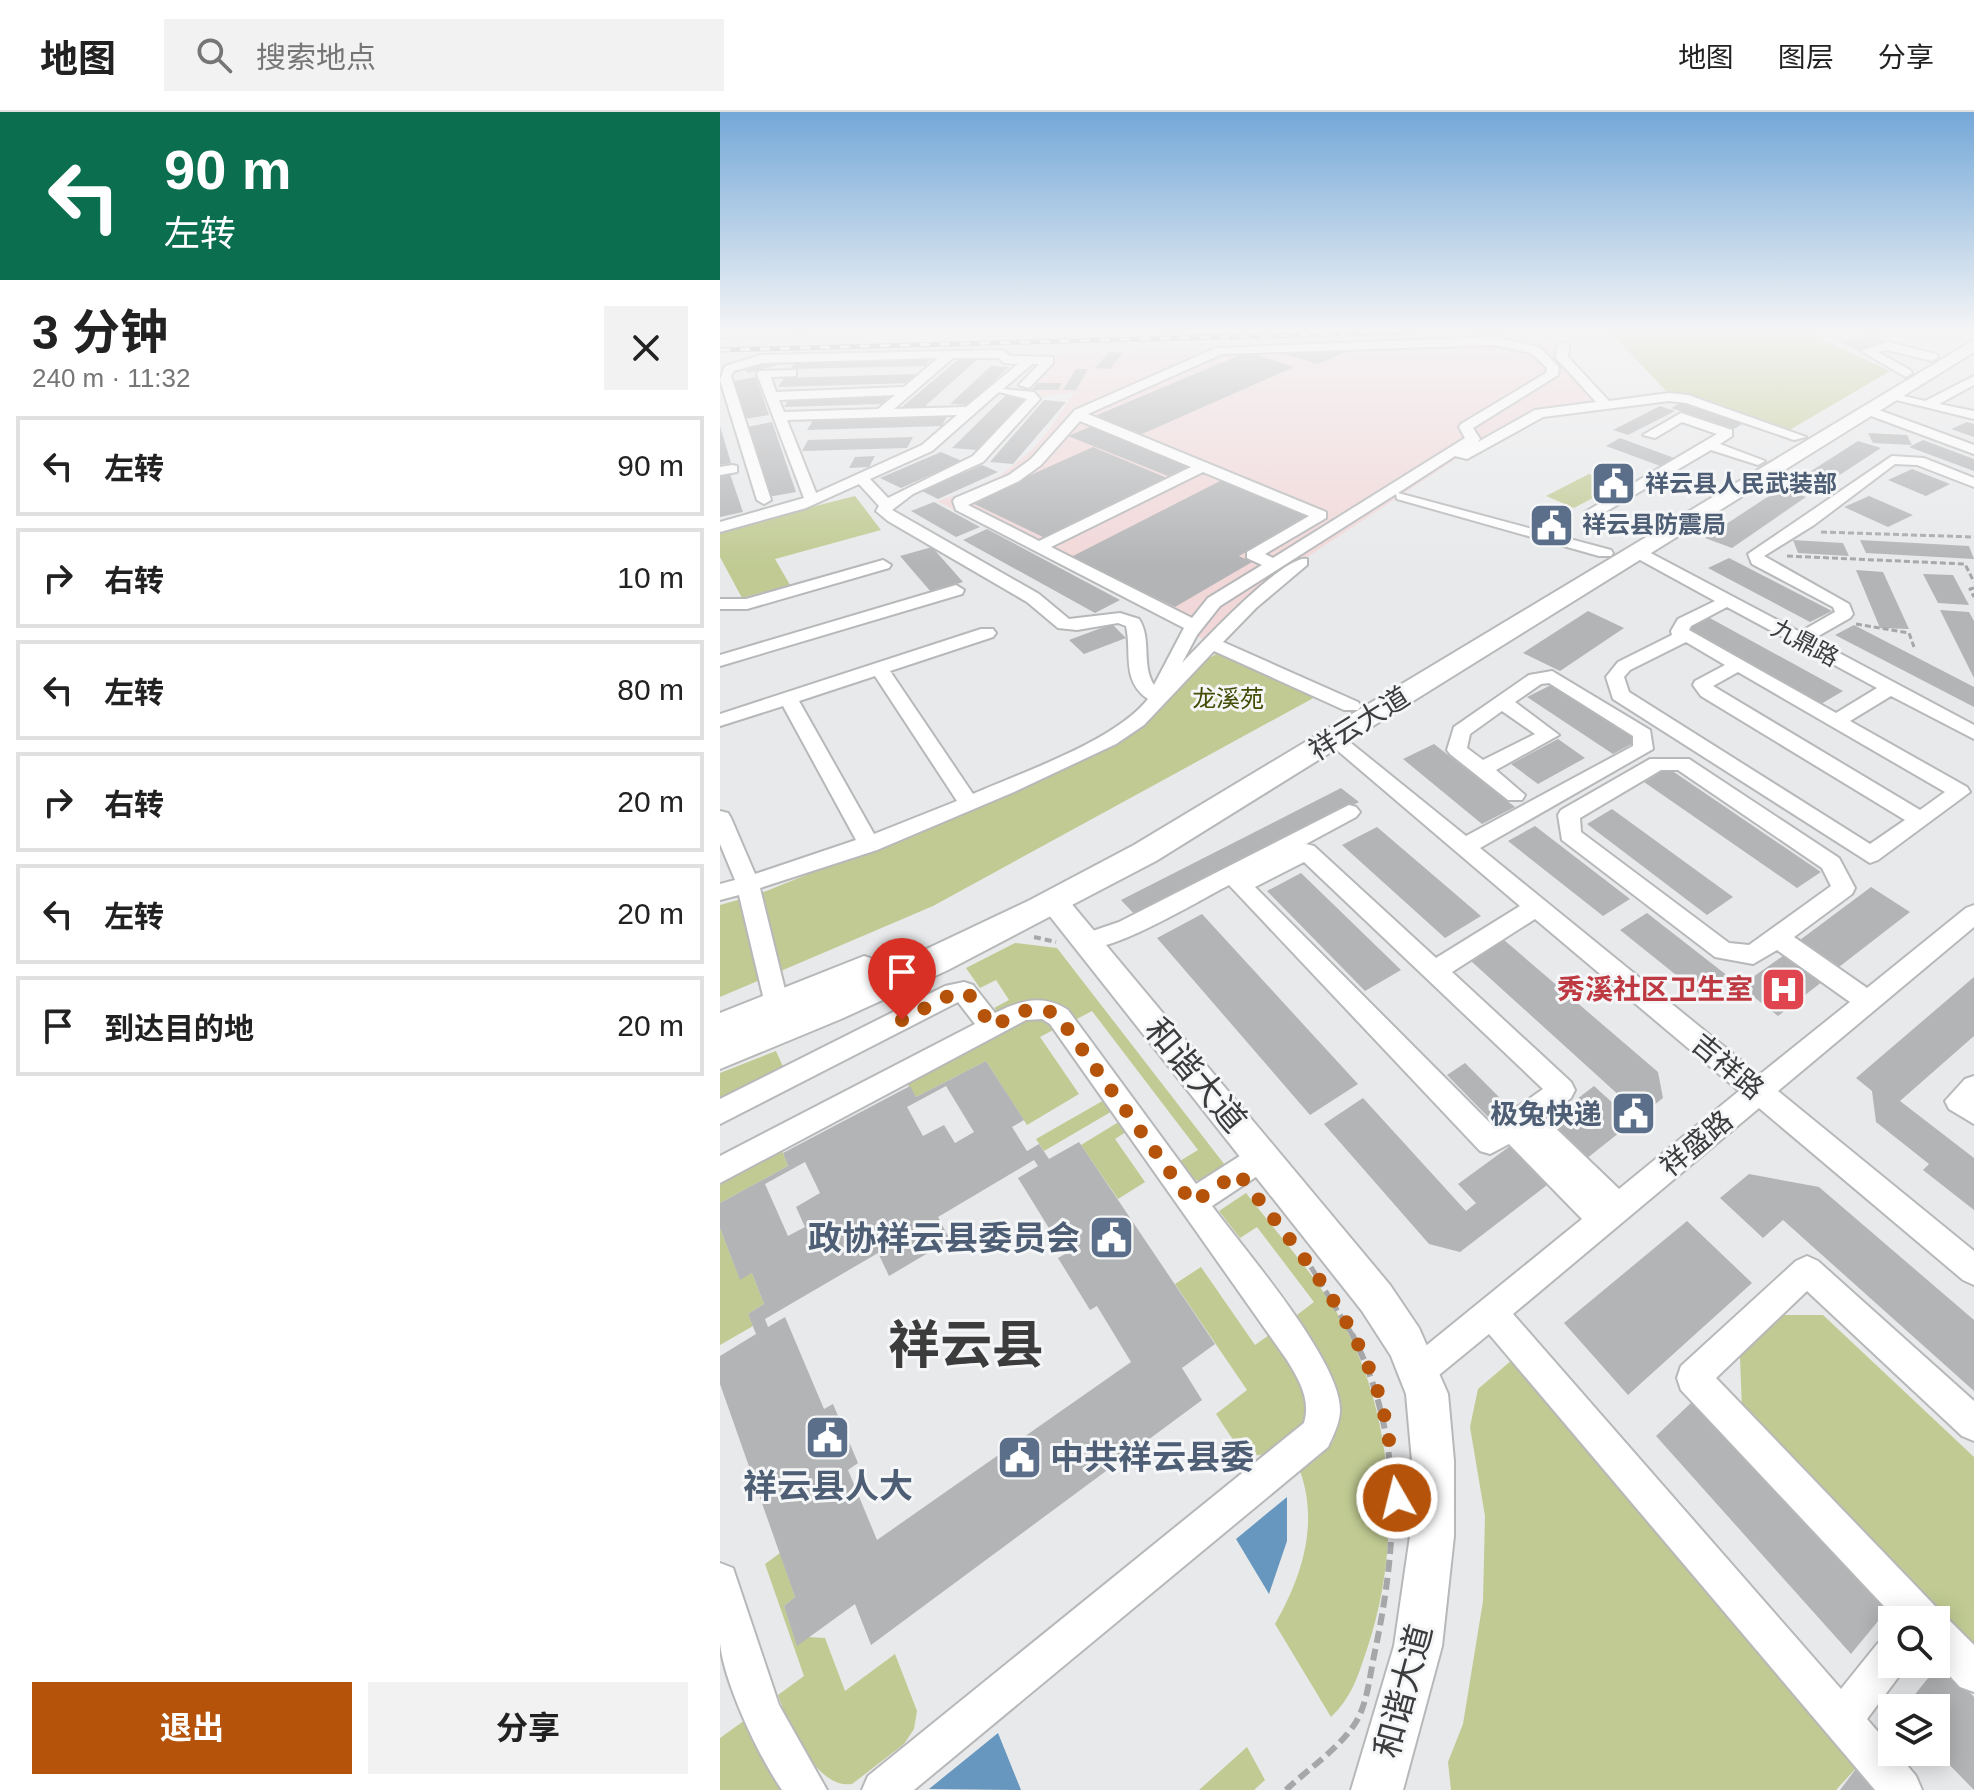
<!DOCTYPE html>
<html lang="zh">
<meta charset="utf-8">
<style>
:root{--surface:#fff;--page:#f2f2f2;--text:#222;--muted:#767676;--line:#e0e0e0;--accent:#b45309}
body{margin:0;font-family:Arial,"Noto Sans SC",sans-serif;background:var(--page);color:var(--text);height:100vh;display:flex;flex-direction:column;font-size:30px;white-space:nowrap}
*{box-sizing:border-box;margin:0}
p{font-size:26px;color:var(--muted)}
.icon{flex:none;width:44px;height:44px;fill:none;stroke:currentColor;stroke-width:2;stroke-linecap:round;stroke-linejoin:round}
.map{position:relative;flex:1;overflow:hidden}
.drawer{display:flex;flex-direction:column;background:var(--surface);width:720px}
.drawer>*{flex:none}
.top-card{background:#0b6e4f;color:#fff;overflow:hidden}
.buttons{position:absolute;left:1158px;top:1494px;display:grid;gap:16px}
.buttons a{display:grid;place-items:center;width:72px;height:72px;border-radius:0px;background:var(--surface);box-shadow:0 4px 20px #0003;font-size:40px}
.pin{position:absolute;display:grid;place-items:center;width:68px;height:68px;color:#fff;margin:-82px -34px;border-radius:50% 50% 50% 0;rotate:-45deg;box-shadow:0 0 8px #0007}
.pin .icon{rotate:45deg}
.me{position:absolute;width:88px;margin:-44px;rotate:352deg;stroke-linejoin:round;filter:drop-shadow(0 0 6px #0008)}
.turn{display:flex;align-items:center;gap:28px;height:168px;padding:0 32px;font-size:36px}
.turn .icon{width:104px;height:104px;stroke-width:2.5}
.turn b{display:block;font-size:56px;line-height:68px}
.round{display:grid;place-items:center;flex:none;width:84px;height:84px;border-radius:0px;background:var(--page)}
.overview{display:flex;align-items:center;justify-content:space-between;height:136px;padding:0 32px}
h1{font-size:48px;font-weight:700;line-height:60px}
.cta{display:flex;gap:16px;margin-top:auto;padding:16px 32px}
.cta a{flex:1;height:92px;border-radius:0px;background:var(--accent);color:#fff;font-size:32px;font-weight:700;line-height:92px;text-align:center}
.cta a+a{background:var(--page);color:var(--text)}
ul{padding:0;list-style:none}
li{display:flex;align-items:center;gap:24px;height:100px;margin:0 16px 12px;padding:0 16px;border:4px solid var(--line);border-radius:0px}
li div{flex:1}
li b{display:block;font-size:30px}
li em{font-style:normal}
header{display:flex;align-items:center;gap:48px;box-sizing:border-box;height:112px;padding:0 40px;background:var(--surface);border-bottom:2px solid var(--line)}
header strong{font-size:38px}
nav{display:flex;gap:44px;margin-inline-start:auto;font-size:28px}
.search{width:560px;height:72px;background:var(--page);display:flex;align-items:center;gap:20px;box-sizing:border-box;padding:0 28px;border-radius:0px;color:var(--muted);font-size:30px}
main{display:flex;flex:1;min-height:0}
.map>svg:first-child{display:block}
.industrial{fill:#f2d7d8}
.green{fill:#c0ca92}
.water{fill:#6797bf}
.building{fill:#b3b4b5;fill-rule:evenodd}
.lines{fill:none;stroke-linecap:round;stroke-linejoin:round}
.minor-casing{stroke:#b7b8b9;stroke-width:4}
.major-casing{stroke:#b7b8b9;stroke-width:4}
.highway-casing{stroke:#b7b8b9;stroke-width:4}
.path-far3{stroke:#a6a7a8;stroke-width:3;stroke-dasharray:6 3;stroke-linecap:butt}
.path-far2{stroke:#a6a7a8;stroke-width:4;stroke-dasharray:7 4;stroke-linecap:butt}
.path-far1{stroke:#a6a7a8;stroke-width:5;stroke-dasharray:9 5;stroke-linecap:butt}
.path{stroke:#a6a7a8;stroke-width:6;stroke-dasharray:12 6;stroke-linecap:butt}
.minor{fill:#fff;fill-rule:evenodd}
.major{fill:#fff;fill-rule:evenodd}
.highway{fill:#fff;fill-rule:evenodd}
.rail-casing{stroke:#7a7a7b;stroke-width:5}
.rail{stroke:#f5f6f7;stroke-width:3;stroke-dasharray:10;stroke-linecap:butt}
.route{stroke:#b45309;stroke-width:14;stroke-dasharray:0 25.2}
.labels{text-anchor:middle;stroke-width:6;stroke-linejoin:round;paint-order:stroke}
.far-service-label{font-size:24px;font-weight:bold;fill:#4e5e75;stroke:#f5f6f7;text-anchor:start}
.far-street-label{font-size:24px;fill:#3c3c3d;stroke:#f5f6f7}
.far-park-label{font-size:24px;fill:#444c05;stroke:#f5f6f7}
.street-label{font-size:28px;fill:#3c3c3d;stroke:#f5f6f7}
.health-label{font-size:28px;font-weight:bold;fill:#be3a42;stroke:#f5f6f7;text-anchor:end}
.service-label{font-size:28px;font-weight:bold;fill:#4e5e75;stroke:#f5f6f7;text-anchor:end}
.near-street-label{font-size:34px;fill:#3c3c3d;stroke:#f5f6f7}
.near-service-label{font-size:34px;font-weight:bold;fill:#4e5e75;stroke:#f5f6f7;text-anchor:end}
.near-town-label{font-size:52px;font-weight:bold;fill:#3c3c3d;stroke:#f5f6f7}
</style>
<header>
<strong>地图</strong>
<div class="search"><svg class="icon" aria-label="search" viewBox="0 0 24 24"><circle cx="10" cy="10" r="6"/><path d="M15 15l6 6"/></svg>搜索地点</div>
<nav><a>地图</a><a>图层</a><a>分享</a></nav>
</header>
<main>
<section class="drawer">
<div class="top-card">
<div class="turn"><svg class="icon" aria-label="left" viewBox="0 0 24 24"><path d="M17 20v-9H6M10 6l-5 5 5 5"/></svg><div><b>90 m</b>左转</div></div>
</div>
<div class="overview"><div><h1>3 分钟</h1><p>240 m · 11:32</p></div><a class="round"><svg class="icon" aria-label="close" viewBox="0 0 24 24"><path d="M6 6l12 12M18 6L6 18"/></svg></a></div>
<ul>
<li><svg class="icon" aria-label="left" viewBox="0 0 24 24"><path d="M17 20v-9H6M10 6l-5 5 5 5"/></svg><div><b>左转</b></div><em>90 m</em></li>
<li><svg class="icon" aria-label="right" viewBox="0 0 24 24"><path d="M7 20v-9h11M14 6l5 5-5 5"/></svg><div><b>右转</b></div><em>10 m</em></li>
<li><svg class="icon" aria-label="left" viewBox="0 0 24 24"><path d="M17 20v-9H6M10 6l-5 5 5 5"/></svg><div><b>左转</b></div><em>80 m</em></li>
<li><svg class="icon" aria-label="right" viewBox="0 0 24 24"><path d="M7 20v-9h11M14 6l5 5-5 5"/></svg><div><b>右转</b></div><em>20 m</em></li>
<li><svg class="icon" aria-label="left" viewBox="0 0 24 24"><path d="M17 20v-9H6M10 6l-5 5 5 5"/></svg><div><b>左转</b></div><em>20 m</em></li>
<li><svg class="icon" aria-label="arrive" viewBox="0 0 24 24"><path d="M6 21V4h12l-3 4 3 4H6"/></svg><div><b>到达目的地</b></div><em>20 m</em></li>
</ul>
<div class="cta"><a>退出</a><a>分享</a></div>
</section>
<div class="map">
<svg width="1254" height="1678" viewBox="0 0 1254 1678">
<rect width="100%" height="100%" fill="#e8e9ea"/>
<path class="industrial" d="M786 224 835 232 834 246 877 291 821 299 765 328 555 466 488 530 217 389 243 381 280 364 312 338 328 319 355 280 322 285 305 279 338 242Z"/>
<path class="green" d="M890 220H1086L1170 259 1068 319 960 283 949 282Z
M869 362 897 373 854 396 826 384Z
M135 384 161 418 55 447 70 473 22 486 0 445V418Z
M500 540 597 584 213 794 0 885V793L39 782 277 686 425 613 482 550Z
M295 831 337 836 508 1057 486 1071 473 1067 460 1049 478 1038 372 899 355 908C329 871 309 896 277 899L274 896 289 888 276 868 260 876 246 856Z
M326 906 335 917 320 925 359 982 307 1013 266 949 196 985 186 970 305 908Z
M56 939 65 959 0 991V961Z
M386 987 392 997 389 1001 324 1039 316 1027Z
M397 1011 409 1018 395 1027 425 1070 398 1087 361 1033Z
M61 1036 68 1054 0 1091V1068Z
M526 1081C562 1128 607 1175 632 1229 676 1322 680 1440 647 1537 638 1564 632 1585 611 1605L555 1512C582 1465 599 1412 580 1359 590 1351 603 1343 610 1334 629 1310 592 1226 577 1203L594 1190 537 1115 520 1126 499 1099Z
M0 1116 20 1167 32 1161 44 1192 28 1202 33 1214 0 1233Z
M481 1155 535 1233 552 1221C566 1245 590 1276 588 1305 588 1316 576 1322 569 1328 529 1361 518 1335 496 1302L527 1278 455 1172Z
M1063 1203H1103L1254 1345V1539L1022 1297 1020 1245Z
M792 1248 1138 1654 1116 1678H731L728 1650 743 1612 763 1489 765 1404 750 1315 758 1277Z
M60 1441 75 1485 64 1494 77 1533 88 1525 105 1526 125 1579 175 1542 197 1599 194 1617 184 1632 132 1672C96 1678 67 1610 58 1583L84 1564 45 1452Z
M25 1608 32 1629 62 1678H0V1626Z
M527 1635 545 1668 534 1678H479Z"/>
<path class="water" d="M567 1385V1429L549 1482 516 1427Z
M278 1621 301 1678 209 1677Z"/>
<path class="building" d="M1152 223 1181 235 1147 243 1119 230Z
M637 235 598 252 557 240Z
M389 240 403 241 390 257 375 256Z
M527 240 574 255 422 322 375 304Z
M242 244 260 245 202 297 182 295Z
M211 245 206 254 70 257 77 248Z
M49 247 58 253 29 261 20 255Z
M271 254 289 255 248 293 230 292Z
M356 257H368L356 278H343Z
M195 262 190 271 58 275 64 266Z
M36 265 49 303 25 307 13 269Z
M317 271H342L338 278H312Z
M287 282 311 284 257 338 232 336Z
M169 283 164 292 64 295 70 286Z
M324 288 346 290 293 352 270 350Z
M962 290 1024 311 1014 317 951 296Z
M940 294 955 299 908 323 893 318Z
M227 304 222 314 87 318 94 307Z
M52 310 76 380 48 385 27 315Z
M1247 310 1254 312V325L1231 317Z
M0 314 11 351 0 353Z
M372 314 471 353 448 364 348 324Z
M1148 321 1187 323 1192 333 1153 331Z
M193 325 187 336 82 339 88 328Z
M900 326 957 347 943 355 886 334Z
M1203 328 1254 347V359L1189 335Z
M1138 329 1161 336 1092 381 1069 373Z
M373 335 447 366 325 426 250 390Z
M221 340 242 349 181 376 160 366Z
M155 344 149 355 129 356 135 345Z
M262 353 278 360 218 387 202 379Z
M1192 357 1230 372 1206 384 1168 368Z
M10 362 23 400 0 405V364Z
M504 367 593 402 519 444 532 450 455 495 351 445Z
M1061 376 1086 385 1012 436 985 426Z
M1149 384 1193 403 1168 415 1124 395Z
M214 390 260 415 236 425 191 399Z
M825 409 852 416 844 425 817 418Z
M267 417 400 488 375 501 243 428Z
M1073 428 1123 431 1129 444 1078 441Z
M1140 428 1249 434 1254 447 1146 441Z
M212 435 243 470 211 480 180 444Z
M1009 446 1112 499 1090 510 988 456Z
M1136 458 1163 460 1189 517 1160 516Z
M1203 462 1233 463 1249 493 1218 491Z
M1220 498 1249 500 1254 509V566Z
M868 499 904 516 840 559 803 541Z
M988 505 1123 579 1101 592 967 516Z
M392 512 406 526 364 542 349 528Z
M1134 513 1254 575V595L1115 523Z
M833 572 919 628 893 642 807 585Z
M838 627 865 646 818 672 791 652Z
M714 632 795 695 762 712 683 647Z
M948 656 1101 760 1077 776 924 670Z
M621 676 639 690 417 805 401 788Z
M892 697 1013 785 987 803 867 712Z
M815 714 910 787 883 804 788 729Z
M657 715 761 804 725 826 622 733Z
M581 761 681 858 645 879 547 779Z
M1151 775 1190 800 1119 855 1080 828Z
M927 801 1013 868 986 887 900 818Z
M482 802 638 972 590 1003 437 826Z
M784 828 938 960 943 986 861 1051 822 1014 874 974 894 992 902 986 751 849Z
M1070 839 1107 866 1058 904 1020 874Z
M1254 865V924L1180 989 1254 1046V1098L1203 1058 1209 1052 1156 1010 1152 979 1136 966Z
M266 949 304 1008 292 1015 307 1039 319 1032 329 1047 359 1030 495 1232 462 1256 482 1288 151 1533 135 1492 77 1534 64 1494 75 1485 0 1272V1244L36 1222 28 1202 44 1192 32 1161 20 1168 0 1116V1091L68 1054 63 1041 190 974 196 985ZM226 974 254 1020 235 1031 224 1013 203 1024 187 995ZM314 1048 318 1054 298 1066 345 1142 338 1146 370 1198 377 1194 411 1250 157 1428 128 1358 138 1351 113 1292 104 1297 65 1205 48 1215 45 1207 158 1141 169 1164 230 1128 218 1105ZM85 1050 100 1081 76 1095 85 1115 68 1124 45 1072Z
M745 951 789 995 771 1008 727 963Z
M643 986 746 1099 756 1091 738 1072 797 1029 835 1067 740 1140 709 1132 604 1012Z
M1029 1062 1099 1075 1254 1208V1279L1063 1108 1043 1126 1000 1086Z
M967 1109 1032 1171 908 1283 844 1211Z
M973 1289 1168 1497 1131 1542 936 1324Z
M1221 1550 1254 1585V1678L1216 1639V1596H1184Z
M1138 1654 1158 1678H1120Z"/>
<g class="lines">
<defs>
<path id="minor" d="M0 220H83L77 223 0 225Z
M774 225 819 235 839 255 838 263 753 316 760 327 758 330 815 298 876 290 836 246 837 234 843 230 849 234 848 245 889 289 949 281 968 283 1086 325 1074 328 966 291 949 289 823 305 747 347 735 344 678 381 891 438 893 441 891 444H879L677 387 676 382 500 494 477 523 462 551C480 533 564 442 587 447V453L536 496 503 530 638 590 641 594 638 598H624L494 539 424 613 396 632 294 680 157 738 40 776 69 894 65 901 56 904 47 901 19 783 0 788V772L15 768 0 732V699L8 701 11 706 35 762 136 728 63 594 0 614V602L261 517H273L276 521 273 525 170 559 253 682C303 660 395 629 428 587 401 569 412 540 406 514L398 511 357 518 338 516 307 490 168 409 156 399 159 394 139 372 86 396 0 420V410L84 386 37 262 39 259 76 258V264L51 265 56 280 184 275 218 246 42 251 14 259 11 264 51 388 44 392 37 388 0 268 5 254 41 243 282 238 291 244 333 245V251L309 276 299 273 319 252H312L283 277 314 280 320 287 263 350 193 382 172 398 319 482 349 507 400 501 419 507C432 527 421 553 434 573L464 516 236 398 233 389 235 386 289 363 311 347 355 298 496 236ZM774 233 811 241 827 256 826 261 741 312 739 315 745 326 553 446 545 442 606 406V400L368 302 502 242ZM233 246H279L284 251 298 252 246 295 174 297ZM279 280 307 287 253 344 168 386 150 367 212 339ZM175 283 158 297 64 300 59 288ZM237 303 202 333 96 381 67 308ZM360 309 471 355 319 429 248 393 299 369 321 353ZM483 360 589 404 527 440V446L542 453 488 486 472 506 331 435ZM155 564 237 689 154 722 79 589Z
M1168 230 1216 242 1218 245 1212 249 1168 238 1158 240 1190 258 1192 261 1186 265 1141 239Z
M1254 264V273L1219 292 1254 299V307L1164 285 1170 281 1205 289Z
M1148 294 1254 333V342L1143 301 1141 298Z
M961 301 1012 318V324L1000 332 1045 349 1038 353 991 338 875 406H865V400L997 322 962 310 935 326 923 323Z
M1172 344 1204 346 1254 366V375L1197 353 1175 352 1094 413 1044 444 1129 492 1133 502 1130 506 1093 527 1254 613V627L1171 584 1130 609 1247 675 1250 680 1158 748 1150 751 893 587 886 565 898 550 952 523 951 519 958 507 995 489 911 443V437H923L1080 520 1115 500 1113 495 1032 452 1028 442ZM1007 495 1157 576 1116 601 969 518 971 514ZM966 530 1005 553 975 569 973 573 981 584 1185 708 1150 732 909 580 904 565 910 558ZM1018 560 1225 680 1200 698 993 574Z
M12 353 17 354V360L0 363V355Z
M163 448 171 453 169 456 27 497H0V487H26Z
M236 473 244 478 242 482 0 554V543Z
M832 559 930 618 933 637 760 736 1039 963 1130 890 1057 838 1033 852 995 845 842 728 838 703 841 698 930 647H969L1119 746 1135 776 1132 782 1074 825 1147 876 1246 796 1254 793V815L1058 979 1254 1139V1173L1243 1168 1039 996 793 1202 1121 1577 1158 1531 1172 1526V1552H1188L1147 1607 1172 1636V1640H1176L1196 1664 1202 1678H1155L769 1222 708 1272 697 1277 686 1272 681 1261 686 1250 862 1107 789 1032 770 1042 760 1039 509 773C480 788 386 845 358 836L354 830 358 824 399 810 629 693 636 695 640 700 636 705 586 732 594 734 716 846 800 794 604 627 607 623H621L746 724 913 634V624L829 571 821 572 795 590 839 623 776 658 805 683 802 688H788L730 642 727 638 734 615 809 563ZM782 599 815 622 763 648 747 636 750 622ZM941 658H958L1102 756 1111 774 1029 833 1009 831 861 720 860 706ZM584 750 823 977 772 1013 535 775ZM815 807 1019 979 899 1077 825 1006 851 986 855 978 851 970 732 860Z
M244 870 253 873 275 901C301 888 323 882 348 898L476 1072 534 1035 544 1032 554 1035 558 1044 554 1053 492 1094C523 1136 623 1251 620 1300 619 1313 613 1324 608 1335L194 1678H142L148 1664 584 1311C591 1287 579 1268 567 1248L330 912 322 907 306 908 0 1071V1044L255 912 238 890 0 1012V987L225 874Z
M1254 964V1012L1229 997 1225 989 1245 967Z
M1087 1144 1098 1149 1254 1289V1329L1242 1324 1087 1179 996 1266 1216 1495 1220 1504 1229 1508 1254 1533V1580L1240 1575 1216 1549V1508H1177L961 1278 957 1266 961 1254 1076 1149Z
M0 1451 13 1456 59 1593 107 1678H62C39 1645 4 1571 0 1531 0 1505 0 1477 0 1451Z"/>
<path id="major" d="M335 781 345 784 670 1173 699 1216 728 1282 734 1349V1424L722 1534 683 1678H631L674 1534 690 1424 692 1349 686 1282 671 1244 642 1199 325 798 321 791 325 784Z"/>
<path id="highway" d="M1254 228V240L436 749 228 858 121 907 0 957V901L144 844 156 848 160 859 310 788 414 733Z"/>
</defs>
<use href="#minor" class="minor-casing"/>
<use href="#major" class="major-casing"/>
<use href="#highway" class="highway-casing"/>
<path class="path-far3" d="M1101 420 1254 425
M1067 444 1245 452 1254 470
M1254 476 1250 477 1254 485
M1136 512 1189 521 1194 535"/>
<path class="path-far2" d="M314 825 336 830"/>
<path class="path-far1" d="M591 1155 633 1224"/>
<path class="path" d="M566 1678C588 1657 620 1636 636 1610 648 1590 650 1561 655 1539 678 1430 684 1324 632 1222"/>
<use href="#minor" class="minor"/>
<use href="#major" class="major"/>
<use href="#highway" class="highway"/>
<defs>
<path id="rail" d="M0 238 693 220"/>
</defs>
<use href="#rail" class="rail-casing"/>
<use href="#rail" class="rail"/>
</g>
<linearGradient id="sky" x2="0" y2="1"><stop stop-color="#74a8d8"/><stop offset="0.48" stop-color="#f5f5f6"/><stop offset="1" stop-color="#f5f5f6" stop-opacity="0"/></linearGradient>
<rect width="1254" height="455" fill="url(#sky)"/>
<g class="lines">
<path class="route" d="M182 908 234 881 244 880 252 885 272 915C295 903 315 887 339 905L472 1091 518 1061C572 1131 631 1197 659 1283 669 1316 672 1352 677 1386"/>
</g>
<defs>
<symbol id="civic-square" viewBox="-11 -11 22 22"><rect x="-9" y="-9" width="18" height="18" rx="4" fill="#5c6f8a" stroke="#f5f6f7"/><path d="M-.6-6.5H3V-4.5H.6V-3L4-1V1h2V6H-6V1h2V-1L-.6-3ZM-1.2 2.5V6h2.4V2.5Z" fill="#fff"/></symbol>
<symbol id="hospital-square" viewBox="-11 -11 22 22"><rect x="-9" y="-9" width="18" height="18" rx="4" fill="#e0444e" stroke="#f5f6f7"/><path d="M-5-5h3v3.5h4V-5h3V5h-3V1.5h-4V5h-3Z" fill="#fff"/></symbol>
</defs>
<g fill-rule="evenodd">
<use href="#civic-square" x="868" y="346" width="51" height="51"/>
<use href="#civic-square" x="806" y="388" width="51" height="51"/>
<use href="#hospital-square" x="1038" y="852" width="51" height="51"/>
<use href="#civic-square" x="888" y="976" width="51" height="51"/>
<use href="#civic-square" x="366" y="1100" width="51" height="51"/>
<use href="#civic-square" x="82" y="1300" width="51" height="51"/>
<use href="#civic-square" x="274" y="1320" width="51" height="51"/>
</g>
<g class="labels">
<g class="far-service-label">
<text x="925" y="380">祥云县人民武装部</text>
<text x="862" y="421">祥云县防震局</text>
</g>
<g class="far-street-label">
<text transform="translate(1085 531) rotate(28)" y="8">九鼎路</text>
</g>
<g class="far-park-label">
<text x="508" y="595">龙溪苑</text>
</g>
<g class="street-label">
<text transform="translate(639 611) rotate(-32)" y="10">祥云大道</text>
<text transform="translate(1008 954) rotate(40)" y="10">吉祥路</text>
<text transform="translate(976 1031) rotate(-40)" y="10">祥盛路</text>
</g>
<g class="health-label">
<text x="1033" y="887">秀溪社区卫生室</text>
</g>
<g class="service-label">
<text x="882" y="1012">极兔快递</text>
</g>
<g class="near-street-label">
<text transform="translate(476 963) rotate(50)" y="12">和谐大道</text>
<text transform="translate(683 1579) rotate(-75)" y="12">和谐大道</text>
</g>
<g class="near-service-label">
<text x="360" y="1138">政协祥云县委员会</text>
<text x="330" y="1357" text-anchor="start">中共祥云县委</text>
<text x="108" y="1386" text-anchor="middle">祥云县人大</text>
</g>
<g class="near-town-label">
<text x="246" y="1251">祥云县</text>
</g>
</g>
</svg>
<div class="buttons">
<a><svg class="icon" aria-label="search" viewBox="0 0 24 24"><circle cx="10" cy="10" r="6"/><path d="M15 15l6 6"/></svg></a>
<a><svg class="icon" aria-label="layers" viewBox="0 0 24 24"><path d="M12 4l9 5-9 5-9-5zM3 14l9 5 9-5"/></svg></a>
</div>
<div class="pin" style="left:182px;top:908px;background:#d93025"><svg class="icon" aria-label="arrive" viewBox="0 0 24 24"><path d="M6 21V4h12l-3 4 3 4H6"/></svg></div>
<svg class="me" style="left:677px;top:1386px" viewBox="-20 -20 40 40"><circle r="17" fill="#b45309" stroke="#fff" stroke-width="3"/><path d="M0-11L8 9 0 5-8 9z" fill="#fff"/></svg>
</div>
</main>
